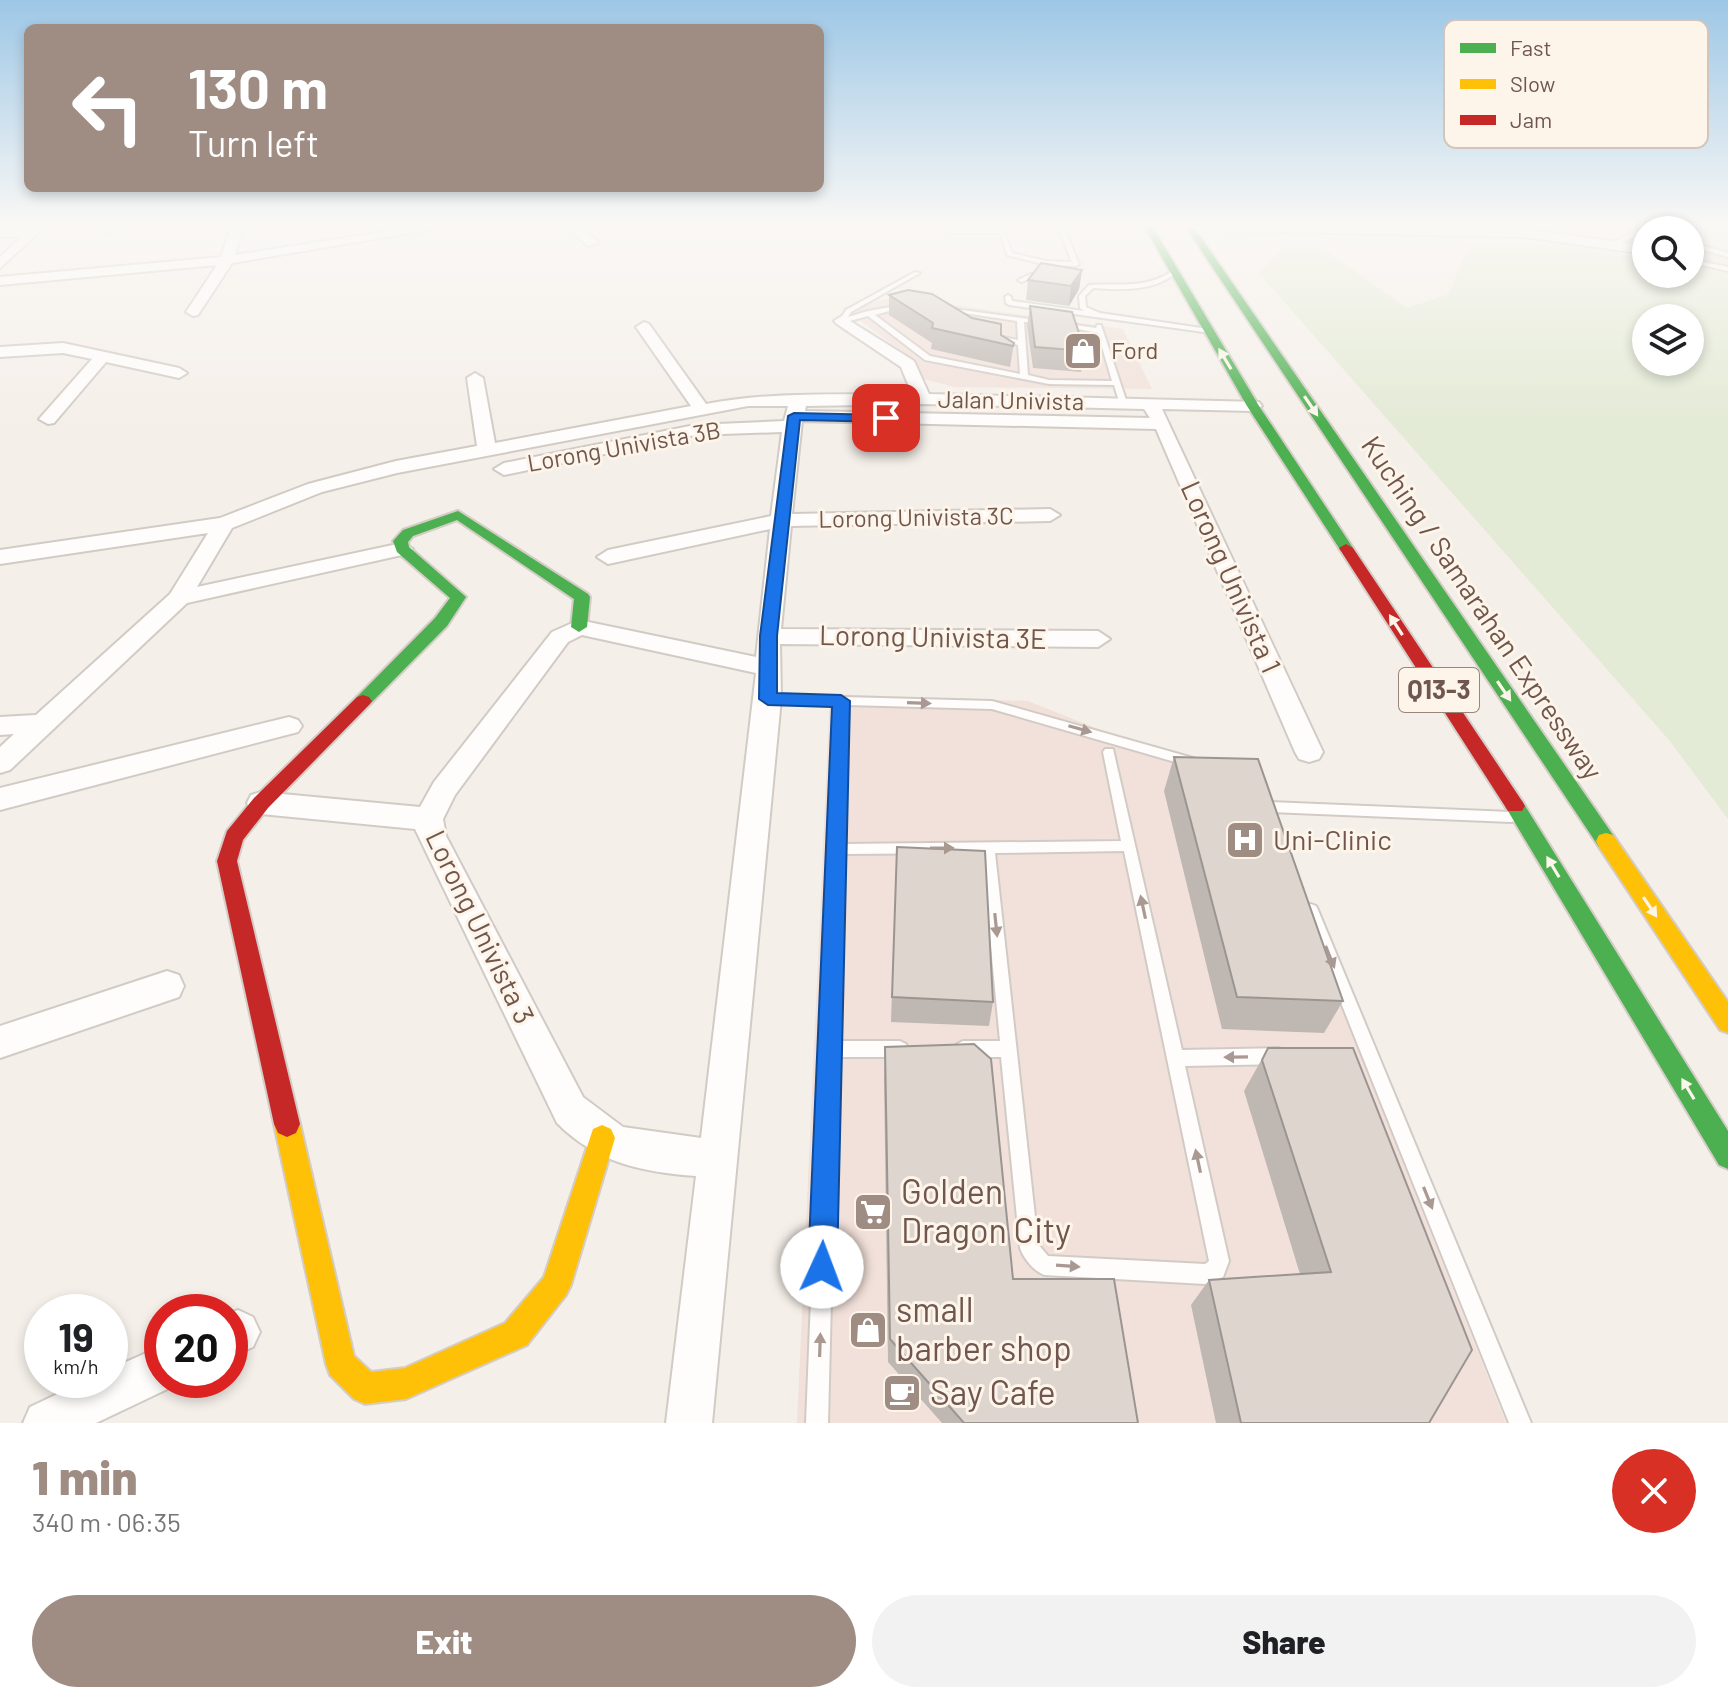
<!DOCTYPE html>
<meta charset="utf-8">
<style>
:root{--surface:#fff;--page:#f2f2f2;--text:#202124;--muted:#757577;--accent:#9f8c83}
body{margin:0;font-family:Barlow,sans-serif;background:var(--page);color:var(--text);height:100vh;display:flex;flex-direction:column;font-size:30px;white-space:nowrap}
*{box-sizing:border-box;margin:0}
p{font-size:26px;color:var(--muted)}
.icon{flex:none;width:44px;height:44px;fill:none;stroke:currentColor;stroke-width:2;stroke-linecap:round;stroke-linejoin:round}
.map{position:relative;height:1423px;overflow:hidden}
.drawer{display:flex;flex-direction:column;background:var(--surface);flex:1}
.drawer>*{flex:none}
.guide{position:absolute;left:24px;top:24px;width:800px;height:168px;border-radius:12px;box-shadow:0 4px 12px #0003;background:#9f8c83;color:#fff;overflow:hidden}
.tools{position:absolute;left:1632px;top:216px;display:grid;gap:16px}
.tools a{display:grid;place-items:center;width:72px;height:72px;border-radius:50%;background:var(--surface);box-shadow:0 4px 12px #0003;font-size:40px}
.speed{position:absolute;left:24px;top:1294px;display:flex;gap:16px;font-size:40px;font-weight:700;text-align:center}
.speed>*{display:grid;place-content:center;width:104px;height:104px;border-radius:50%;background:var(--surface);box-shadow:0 4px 12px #0003;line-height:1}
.speed small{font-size:20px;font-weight:400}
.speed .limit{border:12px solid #d22;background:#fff;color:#111}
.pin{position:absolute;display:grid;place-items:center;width:68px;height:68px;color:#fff;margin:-34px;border-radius:16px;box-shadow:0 4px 12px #0006}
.me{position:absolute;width:88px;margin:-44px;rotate:2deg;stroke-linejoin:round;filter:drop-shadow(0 0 6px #0008)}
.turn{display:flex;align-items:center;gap:28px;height:168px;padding:0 32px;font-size:36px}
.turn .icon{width:104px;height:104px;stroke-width:2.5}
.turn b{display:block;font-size:56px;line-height:68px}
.round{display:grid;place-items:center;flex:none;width:84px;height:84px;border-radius:42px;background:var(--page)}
.head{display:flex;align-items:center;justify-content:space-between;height:136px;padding:0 32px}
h1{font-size:48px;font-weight:800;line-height:60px;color:var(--accent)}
.button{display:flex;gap:16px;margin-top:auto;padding:16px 32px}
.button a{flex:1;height:92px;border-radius:48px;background:var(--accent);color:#fff;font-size:32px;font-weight:800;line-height:92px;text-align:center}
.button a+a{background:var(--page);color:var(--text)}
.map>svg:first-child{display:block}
.commercial{fill:#f2e1da}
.green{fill:#e3ead5;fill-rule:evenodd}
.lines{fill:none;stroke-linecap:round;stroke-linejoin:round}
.lane-casing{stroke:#d2cbc5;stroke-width:4}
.street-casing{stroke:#d2cbc5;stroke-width:4}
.fast-casing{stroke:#d4ccc6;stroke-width:4}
.slow-casing{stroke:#d4ccc6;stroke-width:4}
.jam-casing{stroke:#d4ccc6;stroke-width:4}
.lane{fill:#fefdfc;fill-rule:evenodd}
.street{fill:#fefdfc;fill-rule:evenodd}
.fast{fill:#4caf50;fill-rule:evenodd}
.slow{fill:#ffc107;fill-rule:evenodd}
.jam{fill:#c62828;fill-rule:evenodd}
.wall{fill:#bfb7b2}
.shaded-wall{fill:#9b9591}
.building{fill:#ded5cf;stroke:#9b9591;stroke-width:2}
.oneway{fill:#fdf4ea}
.oneway2{fill:#a99992}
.route{fill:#1a73e8;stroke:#114b97;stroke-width:2}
.labels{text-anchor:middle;stroke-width:6;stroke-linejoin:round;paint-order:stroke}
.far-poi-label{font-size:24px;fill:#70564c;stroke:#fdf4ea;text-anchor:start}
.far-street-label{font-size:24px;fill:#70564c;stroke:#fdf4ea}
.shield{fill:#fdf4ea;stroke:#9a857b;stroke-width:2}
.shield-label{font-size:26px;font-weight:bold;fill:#70564c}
.street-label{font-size:28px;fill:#70564c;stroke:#fdf4ea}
.poi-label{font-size:28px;fill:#70564c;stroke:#fdf4ea;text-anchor:start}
.near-poi-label{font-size:34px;fill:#70564c;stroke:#fdf4ea;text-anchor:start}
.key{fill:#fdf4ea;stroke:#d3c5bb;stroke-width:2}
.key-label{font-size:22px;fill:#70564c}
</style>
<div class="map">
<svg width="1728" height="1423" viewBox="0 0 1728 1423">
<rect width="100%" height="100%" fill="#f5efe9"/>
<path class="commercial" d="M899 297 1123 329 1152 389 955 387 916 377 917 363 842 307Z
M830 694 1028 701 1256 792 1506 1423H797Z"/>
<path class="green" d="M1644 226H1728V819L1669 740 1259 273 1282 248 1321 247 1407 308 1449 294 1469 243 1564 245 1646 258V274H1690V230H1646V233ZM1646 318H1690V362H1646Z"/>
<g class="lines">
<defs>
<path id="lane" d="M948 226H954L955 229 1004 230 1012 253 1046 261 1072 262 1057 226H1063L1079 264 1076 266 1046 265 1007 255 1000 233H952L949 231Z
M1627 226H1633L1646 244V250L1635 237 1619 244 1600 242 1618 240 1632 233Z
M1663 226H1669L1668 230H1662Z
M1690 242 1728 253V257L1690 246Z
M1699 261 1728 267V271L1697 264Z
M915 272 920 273 851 312 848 317 868 311 907 304V306L875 315 930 356 1020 374 1018 345 993 338 997 336 1018 340 1017 321 944 310 947 308 1044 321 1047 323 1046 324 1024 322 1028 375 1049 380 1112 381 1098 333 1058 325 1062 323 1096 328 1097 325H1101L1127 403 1120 405 1114 385 1049 384 925 360 868 316 842 323 839 321 846 310Z
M1171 272 1176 273C1153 292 1121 290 1093 288L1085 296 1086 307 1100 313 1208 329 1212 331 1211 333 1009 305 1006 303 1005 297 1008 295 1011 297 1012 301 1084 311 1080 308 1079 296 1089 285C1118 283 1145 289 1171 272Z
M1031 274 1047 278 1044 280 1032 278 1021 282 1018 280Z
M768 695 992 701 1193 758 1195 761 1193 764 1189 766 992 709 847 705 843 844 1121 841 1103 752 1105 749H1113L1182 1050 1279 1048 1285 1051 1287 1056 1285 1061 1279 1064 1185 1066 1229 1261 1223 1277 1205 1284 1044 1275C1033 1270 1024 1259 1020 1248L1001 1057H963L957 1054 955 1049 957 1044 963 1041H1000L982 853 843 854 838 1041H900L906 1044 908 1049 906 1054 900 1057H837L828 1423H806L835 705 764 702 762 699 764 696ZM1124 851 1209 1261 1205 1264 1048 1256 1038 1244 995 853Z
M1269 802 1511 812 1516 813 1518 817 1516 821 1511 822 1269 812 1264 811 1262 807 1264 803Z
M1311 904 1316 906 1318 910 1531 1423H1509L1304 910 1306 906Z"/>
<path id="street" d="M33 226H46L0 268V257L21 237H0V229Z
M103 226H136L108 232Z
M231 226H243L235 255 421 226H453L232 263 198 315 193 316 186 312 217 265 0 285V277L221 257Z
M566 226H580L599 243 588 246Z
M1183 226 1524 229 1646 246V254L1524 237 1189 230Z
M1690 256 1706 263 1699 267 1690 264Z
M842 316 914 361 929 394 1259 402 1262 406 1253 411 1162 409 1323 752 1319 759 1309 762 1299 759 1295 752 1156 429 802 421 792 514 1050 509 1060 515 1050 521 791 526 781 629 1098 631 1110 639 1098 647 780 644 781 699 712 1423H666L696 1176C642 1172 597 1163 557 1123L415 829 261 814 251 811 247 803 251 795 261 792 420 807 434 782 552 632 579 620 756 657 770 529 608 564 597 557 608 550 771 516 782 432 695 435 504 475 494 469 504 463 695 425 784 421 788 406H748L397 473 322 492 232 528 197 587 402 543 413 549 402 555 187 603 10 770 0 773V747L14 734 0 735V717L36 715 170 594 208 533 0 564V550L220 518 308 484 396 461 477 446 467 378 475 373 483 378 495 443 691 406 636 327 644 322 649 324 706 404C775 391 842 395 912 394L901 367 837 324 834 321ZM923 404 1144 409 1150 418 805 411 806 406ZM582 635 756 673 701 1138 623 1127 583 1097 446 836 443 819 455 795 568 642Z
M63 343 179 368 187 373 179 378 106 362 54 423 48 424 39 419 92 359 63 353 0 357V347Z
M289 717 298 720 302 726 298 732 0 810V788Z
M167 971 179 975 184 986 179 997 0 1058V1026Z
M238 1310 253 1317 260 1332 253 1347 230 1357V1313Z
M162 1346V1380H179L178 1384 96 1423H23L30 1407 87 1380H110V1369Z"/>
<path id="fast" d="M1144 226H1152L1259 406 1353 548 1351 551H1341L1247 406Z
M1185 226H1193L1613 835 1616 841 1613 847 1606 849 1599 847Z
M458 511 588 594 590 597 587 627 579 632 571 627 574 599 457 520 413 536 408 542 409 547 466 597 447 626 369 705H357L354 701 357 697 435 618 450 598 397 552 393 541 403 530Z
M1515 799 1522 801 1728 1131V1169L1719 1165 1508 811 1505 806 1508 801Z"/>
<path id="slow" d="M1606 833 1613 835 1728 1002V1033L1720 1030 1599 847 1596 841 1599 835Z
M287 1111 296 1115 300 1124 354 1356 371 1372 405 1368 505 1323 544 1277 593 1129 602 1125 611 1129 615 1138 571 1285 566 1295 527 1345 406 1399 365 1404 354 1399 330 1375 326 1364 274 1124 278 1115Z"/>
<path id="jam" d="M1346 544 1353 548 1522 801 1525 806 1522 811H1508L1339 548Z
M363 695 369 697 372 701 369 705 268 808 243 840 237 861 300 1124 296 1133 287 1137 278 1133 274 1124 217 861 227 831 254 798 357 697Z"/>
</defs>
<use href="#lane" class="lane-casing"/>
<use href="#street" class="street-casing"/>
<use href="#fast" class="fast-casing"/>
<use href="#slow" class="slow-casing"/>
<use href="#jam" class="jam-casing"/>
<use href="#lane" class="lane"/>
<use href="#street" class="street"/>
<use href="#fast" class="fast"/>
<use href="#slow" class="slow"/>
<use href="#jam" class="jam"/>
</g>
<path class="wall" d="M1082 270 1079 289 1069 306 1026 300 1028 280Z
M889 295 1001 335 1014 343 1010 367 931 349 932 343 889 315Z
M1030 306 1085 351 1081 372 1033 368 1027 326Z
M1174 757 1343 1001 1324 1033 1222 1029 1164 791Z
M897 847 993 1002 989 1026 891 1022Z
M885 1047 1013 1279 1138 1423H942L888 1362 884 1078Z
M1268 1048 1429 1423H1216L1191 1305 1209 1280 1300 1274 1244 1091Z"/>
<path class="shaded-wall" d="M1082 270 1079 289 1069 306 1071 286Z"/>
<path class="building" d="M1041 263 1082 270 1071 286 1028 280Z
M908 290 932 294 972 318 1001 324V335L1014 343 1013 346 932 328 933 323 889 295Z
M1030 306 1072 312 1085 351 1035 347Z
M1174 757 1258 759 1343 1001 1237 997Z
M897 847 985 851 993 1002 892 997Z
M974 1044 991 1059 1013 1279H1114L1138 1423H964L890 1339 885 1047Z
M1268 1048H1353L1472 1350 1429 1423H1241L1209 1280 1331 1272 1262 1060Z"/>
<defs><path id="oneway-solid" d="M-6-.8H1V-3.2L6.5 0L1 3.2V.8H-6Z" transform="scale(2)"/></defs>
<g class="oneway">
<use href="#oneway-solid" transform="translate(1225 359) rotate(-121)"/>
<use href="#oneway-solid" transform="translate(1311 406) rotate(56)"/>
<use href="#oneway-solid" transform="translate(1396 625) rotate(-123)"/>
<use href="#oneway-solid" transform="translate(1504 691) rotate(56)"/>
<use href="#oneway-solid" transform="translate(1553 867) rotate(-121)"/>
<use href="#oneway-solid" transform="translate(1650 907) rotate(56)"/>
<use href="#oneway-solid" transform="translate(1688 1089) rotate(-121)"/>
</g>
<g class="oneway2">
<use href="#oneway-solid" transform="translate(919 703) rotate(2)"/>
<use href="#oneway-solid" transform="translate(1080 729) rotate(16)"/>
<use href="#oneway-solid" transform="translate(942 848)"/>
<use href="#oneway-solid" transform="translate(1143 907) rotate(-102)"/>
<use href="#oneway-solid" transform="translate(996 925) rotate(84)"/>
<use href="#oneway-solid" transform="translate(1330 957) rotate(68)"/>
<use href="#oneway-solid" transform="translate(1236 1057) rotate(179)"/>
<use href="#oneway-solid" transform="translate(1198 1161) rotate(-102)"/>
<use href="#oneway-solid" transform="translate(1428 1198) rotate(68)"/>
<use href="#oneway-solid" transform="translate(1068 1266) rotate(4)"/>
<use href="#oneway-solid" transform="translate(820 1345) rotate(-88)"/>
</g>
<linearGradient id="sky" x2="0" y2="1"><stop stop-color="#9dc7e6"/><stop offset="0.53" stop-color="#faf8f5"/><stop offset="1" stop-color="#faf8f5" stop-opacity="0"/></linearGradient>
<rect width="1728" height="425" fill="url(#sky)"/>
<path class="route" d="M794 413 886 415 893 418 886 422 800 420 777 636V693L841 695 850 701 837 1267 833 1277 822 1282 812 1277 808 1267 832 707 768 705 759 699 760 636 788 416Z"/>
<defs>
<symbol id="shop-square" viewBox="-11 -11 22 22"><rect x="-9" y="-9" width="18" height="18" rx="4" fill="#9f8c83" stroke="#fdf4ea"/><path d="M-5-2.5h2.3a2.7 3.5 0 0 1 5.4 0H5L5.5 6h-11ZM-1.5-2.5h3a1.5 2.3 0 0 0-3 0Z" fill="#fff"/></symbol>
<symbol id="hospital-square" viewBox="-11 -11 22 22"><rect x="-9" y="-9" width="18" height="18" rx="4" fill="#9f8c83" stroke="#fdf4ea"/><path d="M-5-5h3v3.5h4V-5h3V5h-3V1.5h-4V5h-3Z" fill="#fff"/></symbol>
<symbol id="supermarket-square" viewBox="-11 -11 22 22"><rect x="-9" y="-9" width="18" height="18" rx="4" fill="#9f8c83" stroke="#fdf4ea"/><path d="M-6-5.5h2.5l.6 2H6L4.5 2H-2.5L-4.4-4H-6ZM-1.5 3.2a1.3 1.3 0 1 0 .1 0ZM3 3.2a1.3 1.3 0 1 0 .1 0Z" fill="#fff"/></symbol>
<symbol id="cafe-square" viewBox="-11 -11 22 22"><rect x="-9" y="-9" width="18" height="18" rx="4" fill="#9f8c83" stroke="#fdf4ea"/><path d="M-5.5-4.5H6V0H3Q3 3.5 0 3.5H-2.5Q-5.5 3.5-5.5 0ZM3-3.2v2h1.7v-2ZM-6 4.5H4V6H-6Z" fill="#fff"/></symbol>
</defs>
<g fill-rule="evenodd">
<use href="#shop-square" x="1061" y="329" width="44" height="44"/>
<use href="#hospital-square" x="1223" y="818" width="44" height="44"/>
<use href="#supermarket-square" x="851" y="1190" width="44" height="44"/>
<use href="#shop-square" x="846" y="1308" width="44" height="44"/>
<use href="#cafe-square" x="880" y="1371" width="44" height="44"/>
</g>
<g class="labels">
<g class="far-poi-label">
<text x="1111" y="359">Ford</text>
</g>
<g class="far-street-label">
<text transform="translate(1011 401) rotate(1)" y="8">Jalan Univista</text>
<text transform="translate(624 447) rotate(-10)" y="8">Lorong Univista 3B</text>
<text transform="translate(916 518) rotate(-1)" y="8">Lorong Univista 3C</text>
</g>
<rect class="shield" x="1399" y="668" width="80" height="44" rx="6"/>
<g class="shield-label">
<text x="1439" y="699">Q13-3</text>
</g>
<g class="street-label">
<text transform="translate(1231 577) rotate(66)" y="10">Lorong Univista 1</text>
<text transform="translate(1482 608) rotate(56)" y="10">Kuching / Samarahan Expressway</text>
<text transform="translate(933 637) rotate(1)" y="10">Lorong Univista 3E</text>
<text transform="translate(480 927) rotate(64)" y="10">Lorong Univista 3</text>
</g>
<g class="poi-label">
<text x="1273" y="850">Uni-Clinic</text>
</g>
<g class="near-poi-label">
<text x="901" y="1204">Golden<tspan x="901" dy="39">Dragon City</tspan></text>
<text x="896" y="1322">small<tspan x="896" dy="39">barber shop</tspan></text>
<text x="930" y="1405">Say Cafe</text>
</g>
</g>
<rect x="1444" y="20" width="264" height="128" rx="12" class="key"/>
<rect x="1460" y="43" width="36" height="10" fill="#4caf50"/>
<rect x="1460" y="79" width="36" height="10" fill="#ffc107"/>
<rect x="1460" y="115" width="36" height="10" fill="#c62828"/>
<g class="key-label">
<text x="1510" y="56">Fast</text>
<text x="1510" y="92">Slow</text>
<text x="1510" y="128">Jam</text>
</g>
</svg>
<div class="tools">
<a><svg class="icon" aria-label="search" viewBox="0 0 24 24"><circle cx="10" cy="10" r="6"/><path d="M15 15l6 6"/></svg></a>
<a><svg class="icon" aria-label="layers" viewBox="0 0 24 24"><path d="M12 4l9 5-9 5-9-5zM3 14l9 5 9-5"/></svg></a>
</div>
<div class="speed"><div>19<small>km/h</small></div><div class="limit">20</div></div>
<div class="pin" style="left:886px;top:418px;background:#d93025"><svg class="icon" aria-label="arrive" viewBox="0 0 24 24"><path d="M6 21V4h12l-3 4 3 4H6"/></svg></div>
<svg class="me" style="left:822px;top:1267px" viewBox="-20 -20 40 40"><circle r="19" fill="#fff"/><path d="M0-13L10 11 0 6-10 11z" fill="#1a73e8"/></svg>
<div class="guide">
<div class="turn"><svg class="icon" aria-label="left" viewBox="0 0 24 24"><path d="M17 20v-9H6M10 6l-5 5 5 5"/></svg><div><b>130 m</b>Turn left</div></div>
</div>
</div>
<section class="drawer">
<div class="head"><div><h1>1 min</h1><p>340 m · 06:35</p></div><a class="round" style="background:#d93025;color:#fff"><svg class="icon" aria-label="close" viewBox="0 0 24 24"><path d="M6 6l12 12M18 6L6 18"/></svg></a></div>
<div class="button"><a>Exit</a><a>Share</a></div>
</section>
